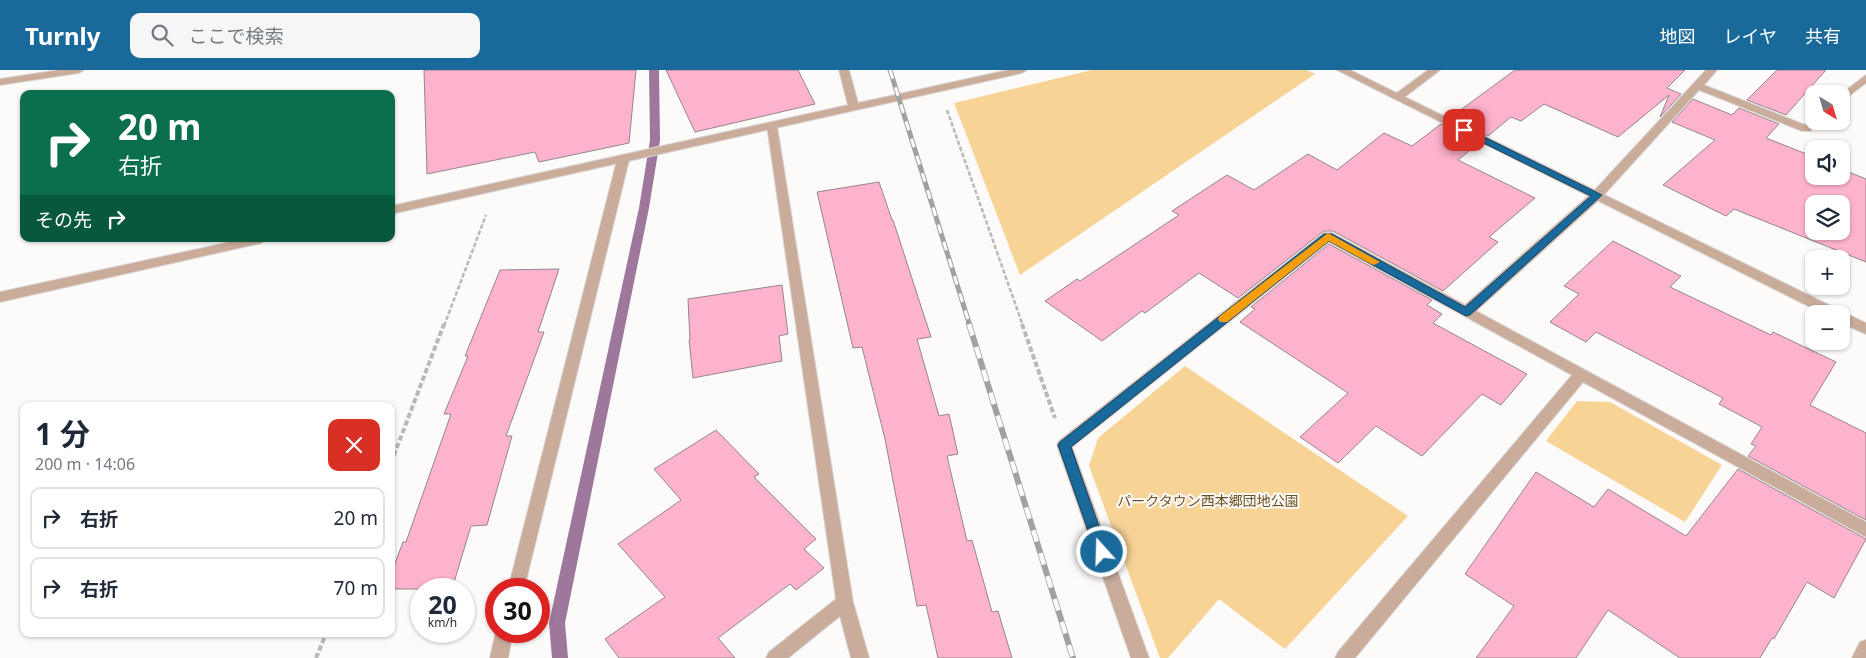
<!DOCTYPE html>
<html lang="ja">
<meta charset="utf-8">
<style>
:root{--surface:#fff;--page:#f6f6f7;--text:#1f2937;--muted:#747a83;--line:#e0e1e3;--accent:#19699b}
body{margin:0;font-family:"Noto Sans","Noto Sans JP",sans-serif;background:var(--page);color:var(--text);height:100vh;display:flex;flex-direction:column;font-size:19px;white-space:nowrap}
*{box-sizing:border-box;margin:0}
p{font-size:16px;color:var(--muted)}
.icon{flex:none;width:28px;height:28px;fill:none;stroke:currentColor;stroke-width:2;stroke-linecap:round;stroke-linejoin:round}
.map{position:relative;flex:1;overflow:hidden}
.details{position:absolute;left:20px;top:332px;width:375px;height:235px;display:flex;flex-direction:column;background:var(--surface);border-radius:10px;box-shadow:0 1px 4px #0004}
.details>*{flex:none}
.hud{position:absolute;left:20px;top:20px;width:375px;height:152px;border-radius:10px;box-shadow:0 1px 4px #0004;background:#0b6e4f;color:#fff;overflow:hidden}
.needle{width:32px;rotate:143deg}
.buttons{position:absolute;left:1805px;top:15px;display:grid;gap:10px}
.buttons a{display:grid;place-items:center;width:45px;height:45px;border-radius:10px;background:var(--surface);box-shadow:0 1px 4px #0004;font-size:25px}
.speed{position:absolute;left:410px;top:508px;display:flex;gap:10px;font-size:25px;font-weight:700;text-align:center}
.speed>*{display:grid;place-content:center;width:65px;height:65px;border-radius:50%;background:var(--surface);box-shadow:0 1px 4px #0004;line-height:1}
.speed small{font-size:12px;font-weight:400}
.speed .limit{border:8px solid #d22;background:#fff;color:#111}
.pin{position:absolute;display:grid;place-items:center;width:42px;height:42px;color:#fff;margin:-21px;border-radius:10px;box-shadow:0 2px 8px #0006}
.me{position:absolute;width:55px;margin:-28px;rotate:340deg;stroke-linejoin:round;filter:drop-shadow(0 0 4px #0008)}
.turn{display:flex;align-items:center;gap:18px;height:105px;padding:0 15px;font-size:22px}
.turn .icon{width:65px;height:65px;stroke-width:2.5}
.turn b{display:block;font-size:35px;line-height:42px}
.then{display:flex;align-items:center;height:48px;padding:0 15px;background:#0003;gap:10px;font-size:19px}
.round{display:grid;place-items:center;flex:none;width:52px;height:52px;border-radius:10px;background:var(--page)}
.summary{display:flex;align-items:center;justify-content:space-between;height:85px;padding:0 15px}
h1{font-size:30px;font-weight:700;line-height:38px}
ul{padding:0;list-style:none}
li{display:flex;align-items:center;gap:15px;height:62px;margin:0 10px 8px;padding:0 5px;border:2px solid var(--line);border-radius:10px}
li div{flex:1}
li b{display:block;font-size:19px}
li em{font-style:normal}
header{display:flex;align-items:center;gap:30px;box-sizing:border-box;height:70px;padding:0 25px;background:var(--accent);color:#fff}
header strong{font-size:24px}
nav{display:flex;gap:28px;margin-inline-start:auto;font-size:18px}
.search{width:350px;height:45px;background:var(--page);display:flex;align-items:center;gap:12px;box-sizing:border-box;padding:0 18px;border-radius:10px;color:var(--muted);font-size:19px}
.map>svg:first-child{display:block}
.green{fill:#f8d396}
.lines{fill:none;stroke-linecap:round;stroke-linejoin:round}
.stream{fill:#9d789c;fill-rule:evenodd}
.building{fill:#fdb2ce;stroke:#92878b;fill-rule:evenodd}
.minor-casing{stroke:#dad7d7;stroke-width:2}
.tertiary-casing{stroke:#dad7d7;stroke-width:2}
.path-far1{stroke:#bbb8b8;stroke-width:2.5;stroke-dasharray:4.5 2;stroke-linecap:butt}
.path{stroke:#bbb8b8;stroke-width:4;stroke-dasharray:5.5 2.5;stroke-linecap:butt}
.minor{fill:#caac9b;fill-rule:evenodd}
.tertiary{fill:#caac9b;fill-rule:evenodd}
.rail-far1-casing{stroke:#a3a0a0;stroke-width:5}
.rail-casing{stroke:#a3a0a0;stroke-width:6}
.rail-far1{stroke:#fdfafa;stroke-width:3;stroke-dasharray:9;stroke-linecap:butt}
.rail{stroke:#fdfafa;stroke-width:4.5;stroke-dasharray:12;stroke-linecap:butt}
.route{fill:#19699b;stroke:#104465}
.slow{fill:#f59e0b}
.labels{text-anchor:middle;stroke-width:4;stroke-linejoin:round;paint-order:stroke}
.park-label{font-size:14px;fill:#6d5221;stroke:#fdfafa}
</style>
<header>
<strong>Turnly</strong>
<div class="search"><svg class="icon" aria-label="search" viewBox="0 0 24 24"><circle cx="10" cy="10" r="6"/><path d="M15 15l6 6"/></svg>ここで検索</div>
<nav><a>地図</a><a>レイヤ</a><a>共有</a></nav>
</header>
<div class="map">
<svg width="1866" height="588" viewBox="0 0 1866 588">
<rect width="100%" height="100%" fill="#fdfafa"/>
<path class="green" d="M1092 0H1307L1315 4 1020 205 954 33Z
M1185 296 1408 446 1285 579 1219 529 1168 588H1160L1089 396 1098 368Z
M1577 331 1610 332 1722 395 1685 452 1546 371Z"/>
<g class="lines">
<path class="stream" d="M649 0H659L660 70 649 138 565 553 568 588H552L549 553 639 138 650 70Z"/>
</g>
<path class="building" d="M424 0H636L629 73 539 92 535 82 427 104Z
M666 0H798L815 34 695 62Z
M1515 0H1685L1667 18 1681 24 1660 47 1669 25 1618 67 1544 34 1521 51 1511 47 1488 66 1451 47Z
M1777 0H1826L1786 45 1747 30Z
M1693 29 1732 45 1739 38 1779 54 1766 68 1814 87V106H1841V99L1866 109V192L1734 139 1726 146 1663 115 1715 70 1672 52ZM1814 134H1841V161H1814Z
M1441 54 1479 73 1458 90 1535 128 1489 167 1498 172 1443 221 1333 161H1324L1238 228 1199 203 1145 243 1142 241 1102 271 1045 231 1077 209 1080 211 1179 145 1172 141 1227 105 1254 120 1308 84 1337 100 1384 63 1412 76Z
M879 112 892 150H893L931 267 917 269 939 346 949 344 958 384 947 386 967 471 972 470 992 542 998 541 1012 588H938L926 535 917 536 885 369 862 277 853 278 817 122Z
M1613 171 1681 206 1670 217 1771 265 1773 262 1836 292 1810 335 1866 363V450L1748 386 1756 376 1751 374 1762 357 1719 334 1723 328 1596 262 1586 272 1550 252 1579 224 1564 216Z
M1329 174 1432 230 1427 235 1442 244 1433 253 1527 304 1501 335 1482 324 1422 386 1376 356 1338 393 1300 367 1348 323 1240 252 1255 239 1251 237Z
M559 199 538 262H544L506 366H512L487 455 471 456 452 519H391V504L403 472H406L451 344H444L468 286H465L500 200Z
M782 215 788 264 779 266 782 291 693 308 689 270H690L688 229Z
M716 360 759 404 754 407 816 469 804 479 824 498 796 520 790 514 718 568 735 588H619L605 569 665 527 618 474 681 430 654 399Z
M1738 399 1866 469 1834 528 1807 512 1774 569 1772 568 1760 588H1680L1608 540 1576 588H1476L1514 536 1465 504 1536 402 1594 437 1608 419 1686 466Z"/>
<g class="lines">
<defs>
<path id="minor" d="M59 0H84L79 3 0 15V9Z
M1428 0H1440L1402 29H1394L1393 27 1394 25Z
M1706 0H1717L1704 15 1805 55 1814 48V51H1821L1810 61H1802L1699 20 1601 128 1476 241 1866 452V467L1583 312 1355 588H1335L1338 582 1572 305 1329 172 1072 377 1149 588H1131L1057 375 1059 371 1324 163H1332L1465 235 1593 122Z
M1866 5V13L1841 32V24Z
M772 53 777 56 853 532 869 588H851L840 546 788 588H766L769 582 836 529 767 56Z
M623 87 629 90 524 519H508L617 90Z
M496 561H513L508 588H490Z
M1866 570V588H1852L1860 572Z"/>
<path id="tertiary" d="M839 0H849L858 33 1008 0H1027L1022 3 391 144V136L848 35Z
M1337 0H1350L1841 241 1866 253V264L1841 253V244H1824Z
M244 169H267L261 173 0 232V222Z"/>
</defs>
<use href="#minor" class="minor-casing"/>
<use href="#tertiary" class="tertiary-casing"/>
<path class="path-far1" d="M947 40 1023 256
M444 256 486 145"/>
<path class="path" d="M1022 254 1055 348
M391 393 444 254
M316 588 326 564"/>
<use href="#minor" class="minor"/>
<use href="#tertiary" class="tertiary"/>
<defs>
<path id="rail-far1" d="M890 0 970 256"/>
<path id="rail" d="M969 254 1073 588"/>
</defs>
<use href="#rail-far1" class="rail-far1-casing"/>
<use href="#rail" class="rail-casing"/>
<use href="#rail-far1" class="rail-far1"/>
<use href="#rail" class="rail"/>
</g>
<path class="route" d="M1464 57 1602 125 1470 245 1466 246 1329 171 1071 377 1108 482 1106 486 1102 487 1097 486 1058 375 1060 372 1324 164H1332L1465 237 1591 126 1461 62V58Z"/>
<path class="slow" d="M1328 163 1380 192 1374 195 1371 194 1329 171 1227 252H1220L1218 249 1220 246Z"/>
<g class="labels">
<g class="park-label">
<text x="1208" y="436">パークタウン西本郷団地公園</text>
</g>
</g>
</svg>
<div class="buttons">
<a><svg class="needle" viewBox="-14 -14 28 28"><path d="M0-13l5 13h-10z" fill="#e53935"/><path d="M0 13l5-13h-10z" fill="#747a83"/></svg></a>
<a><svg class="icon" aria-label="sound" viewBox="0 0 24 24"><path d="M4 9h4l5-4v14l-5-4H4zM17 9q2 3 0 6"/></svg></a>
<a><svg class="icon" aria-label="layers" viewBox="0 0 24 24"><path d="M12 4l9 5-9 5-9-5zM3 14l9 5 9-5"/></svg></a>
<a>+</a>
<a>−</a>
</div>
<div class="speed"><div>20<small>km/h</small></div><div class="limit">30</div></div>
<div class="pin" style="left:1464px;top:60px;background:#d93025"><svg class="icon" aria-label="arrive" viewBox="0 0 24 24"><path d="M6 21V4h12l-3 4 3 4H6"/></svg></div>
<svg class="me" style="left:1102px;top:482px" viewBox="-20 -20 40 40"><circle r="17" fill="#19699b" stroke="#fff" stroke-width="3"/><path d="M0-11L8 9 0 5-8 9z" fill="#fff"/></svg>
<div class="hud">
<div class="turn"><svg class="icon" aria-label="right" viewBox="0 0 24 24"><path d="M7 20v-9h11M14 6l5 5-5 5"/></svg><div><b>20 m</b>右折</div></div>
<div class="then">その先<svg class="icon" aria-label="right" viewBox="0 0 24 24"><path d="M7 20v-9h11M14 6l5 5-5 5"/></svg></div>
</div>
<section class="details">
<div class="summary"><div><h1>1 分</h1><p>200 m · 14:06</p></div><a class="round" style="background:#d93025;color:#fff"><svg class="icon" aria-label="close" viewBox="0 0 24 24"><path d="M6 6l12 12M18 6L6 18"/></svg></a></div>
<ul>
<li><svg class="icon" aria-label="right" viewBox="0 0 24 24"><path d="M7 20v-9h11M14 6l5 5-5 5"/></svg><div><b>右折</b></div><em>20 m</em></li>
<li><svg class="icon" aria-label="right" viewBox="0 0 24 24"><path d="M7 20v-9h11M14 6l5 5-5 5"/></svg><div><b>右折</b></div><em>70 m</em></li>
</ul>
</section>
</div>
